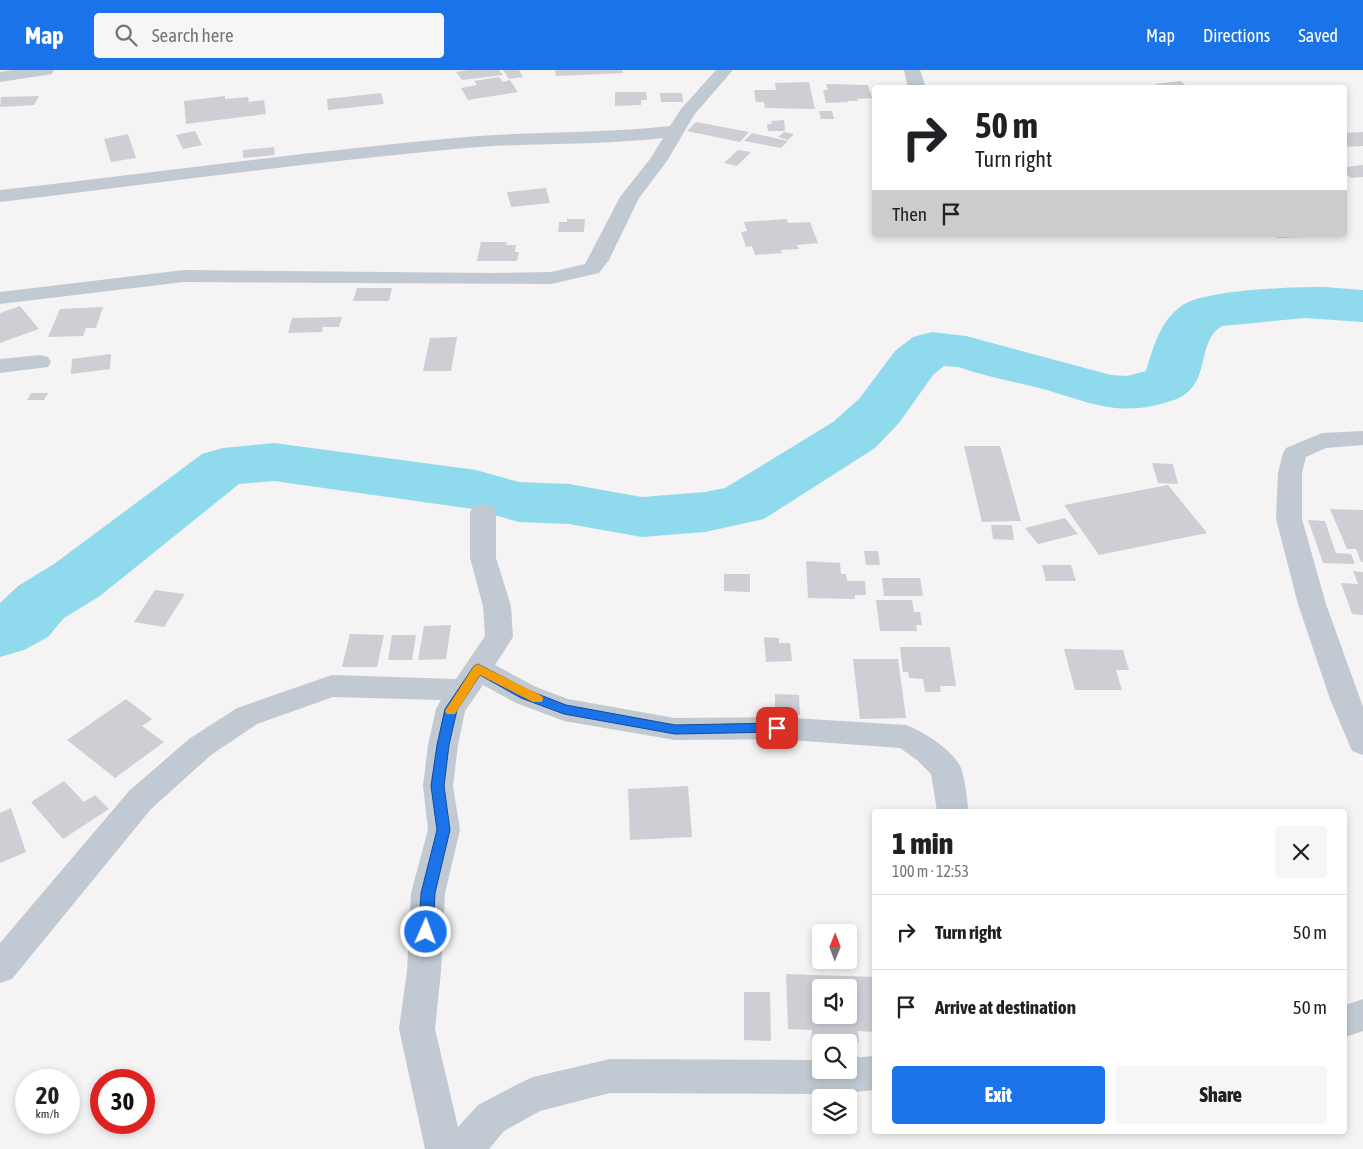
<!DOCTYPE html>
<meta charset="utf-8">
<style>
:root{--surface:#fff;--page:#f6f6f6;--text:#202124;--muted:#757577;--line:#e0e0e0;--accent:#1a73e8}
body{margin:0;font-family:"Asap Condensed",sans-serif;background:var(--page);color:var(--text);height:100vh;display:flex;flex-direction:column;font-size:19px;white-space:nowrap}
*{box-sizing:border-box;margin:0}
p{font-size:16px;color:var(--muted)}
.icon{flex:none;width:28px;height:28px;fill:none;stroke:currentColor;stroke-width:2;stroke-linecap:round;stroke-linejoin:round}
.map{position:relative;flex:1;overflow:hidden}
.side{position:absolute;left:872px;top:739px;width:475px;height:325px;display:flex;flex-direction:column;background:var(--surface);border-radius:5px;box-shadow:0 2px 8px #0003}
.side>*{flex:none}
.hud{position:absolute;left:872px;top:15px;width:475px;height:152px;border-radius:5px;box-shadow:0 2px 8px #0003;background:#fff;color:var(--text);overflow:hidden}
.needle{width:32px;rotate:1deg}
.buttons{position:absolute;left:812px;top:854px;display:grid;gap:10px}
.buttons a{display:grid;place-items:center;width:45px;height:45px;border-radius:5px;background:var(--surface);box-shadow:0 2px 8px #0003;font-size:25px}
.speed{position:absolute;left:15px;top:999px;display:flex;gap:10px;font-size:25px;font-weight:700;text-align:center}
.speed>*{display:grid;place-content:center;width:65px;height:65px;border-radius:50%;background:var(--surface);box-shadow:0 2px 8px #0003;line-height:1}
.speed small{font-size:12px;font-weight:400}
.speed .limit{border:8px solid #d22;background:#fff;color:#111}
.pin{position:absolute;display:grid;place-items:center;width:42px;height:42px;color:#fff;margin:-21px;border-radius:10px;box-shadow:0 2px 8px #0006}
.me{position:absolute;width:55px;margin:-28px;rotate:2deg;stroke-linejoin:round;filter:drop-shadow(0 0 4px #0008)}
.turn{display:flex;align-items:center;gap:18px;height:105px;padding:0 20px;font-size:22px}
.turn .icon{width:65px;height:65px;stroke-width:2.5}
.turn b{display:block;font-size:35px;line-height:42px}
.then{display:flex;align-items:center;height:48px;padding:0 20px;background:#0003;gap:10px;font-size:19px}
.round{display:grid;place-items:center;flex:none;width:52px;height:52px;border-radius:5px;background:var(--page)}
.headline{display:flex;align-items:center;justify-content:space-between;height:85px;padding:0 20px}
h1{font-size:30px;font-weight:800;line-height:38px}
.button{display:flex;gap:10px;margin-top:auto;padding:10px 20px}
.button a{flex:1;height:58px;border-radius:5px;background:var(--accent);color:#fff;font-size:20px;font-weight:800;line-height:58px;text-align:center}
.button a+a{background:var(--page);color:var(--text)}
ul{padding:0;list-style:none}
li{display:flex;align-items:center;gap:15px;height:75px;padding:0 20px;border-top:1px solid var(--line)}
li div{flex:1}
li b{display:block;font-size:19px}
li em{font-style:normal}
header{display:flex;align-items:center;gap:30px;box-sizing:border-box;height:70px;padding:0 25px;background:var(--accent);color:#fff}
header strong{font-size:24px}
nav{display:flex;gap:28px;margin-inline-start:auto;font-size:18px}
.search{width:350px;height:45px;background:var(--page);display:flex;align-items:center;gap:12px;box-sizing:border-box;padding:0 18px;border-radius:5px;color:var(--muted);font-size:19px}
.map>svg:first-child{display:block}
.lines{fill:none;stroke-linecap:round;stroke-linejoin:round}
.river{fill:#90daee;fill-rule:evenodd}
.building{fill:#cdcfd5;fill-rule:evenodd}
.street{fill:#c1cad2;fill-rule:evenodd}
.secondary{fill:#c1cbd6;fill-rule:evenodd}
.route{fill:#1a73e8;stroke:#114b97}
.slow{fill:#f59e0b}
</style>
<header>
<strong>Map</strong>
<div class="search"><svg class="icon" aria-label="search" viewBox="0 0 24 24"><circle cx="10" cy="10" r="6"/><path d="M15 15l6 6"/></svg>Search here</div>
<nav><a>Map</a><a>Directions</a><a>Saved</a></nav>
</header>
<div class="map">
<svg width="1363" height="1079" viewBox="0 0 1363 1079">
<rect width="100%" height="100%" fill="#f5f3f3"/>
<g class="lines">
<path class="river" d="M1324 217 1363 220V252L1305 248 1222 256C1199 269 1208 304 1189 321 1181 329 1168 332 1157 335 1115 345 1087 332 1047 320 1017 312 987 307 958 297L944 296 933 305 899 353 875 378 764 449 705 462 642 467 569 454 519 452 473 439 274 411 239 414 100 526 64 548 48 567 24 580 0 587V533L18 516 54 494 202 384 223 378 274 373 476 400 519 412 569 414 642 427 705 422 725 418 833 352 859 329 895 281 913 267 932 262 966 266 1111 305 1127 306 1146 301C1153 278 1160 252 1180 237 1202 219 1294 217 1324 217Z"/>
</g>
<path class="building" d="M468 0H499L503 5 462 10 456 2Z
M503 0H519L523 7 509 9Z
M555 0H622L623 3 556 6Z
M499 7 503 12 510 10 518 22 468 30 461 18 477 15 474 11Z
M1181 11 1188 18H1159L1155 14Z
M809 12 815 39 765 38 764 32H756L754 20H776L775 13Z
M826 14 868 15 872 28 857 29 858 31H848V32L826 33 823 20H828Z
M615 22H646L647 30H641V35L615 36Z
M381 23 384 34 328 40 327 29Z
M660 23H682L683 32H661Z
M39 26 34 35 0 37 1 27Z
M225 26V29L248 27 249 32 264 30 266 44 186 54 184 31Z
M819 41H832L834 49H821Z
M784 50 785 61H768L767 54H772L771 51Z
M696 52 749 62 740 72 687 61Z
M195 61 202 75 183 79 176 65Z
M784 62 794 64 788 70 778 67Z
M1363 62V76L1345 77V63Z
M752 63 788 71 781 78 744 71Z
M128 64 136 88 111 92 104 69Z
M274 77 275 85 243 88V80Z
M738 80 751 82 737 96 724 93Z
M1363 95V107L1351 108 1345 103V97Z
M546 118 550 133 511 137 507 122Z
M567 149H585L584 162H558L559 152H567Z
M787 149 788 153 810 152 818 173 797 175 799 179 781 180 782 183 755 185 752 176 746 177 741 162 747 161 744 152Z
M1275 165H1302L1304 167 1277 168Z
M481 172H507L506 175H516L515 182H519L517 191H477Z
M357 218H392L389 231H353Z
M20 236 39 259 0 273V243Z
M103 237 96 258H86L83 266 48 267 60 239Z
M342 247 339 257H323L322 262 288 263 292 248Z
M457 267 451 301H423L430 268Z
M111 284 110 299 71 304 72 289Z
M31 323H48L44 330H27Z
M964 376H1000L1021 451 982 452Z
M1152 393 1173 394 1178 414 1158 413Z
M1168 415 1207 463 1099 485 1064 435Z
M1330 439 1363 440V492H1361L1356 479H1347Z
M1065 448 1078 464 1038 474 1025 458Z
M1308 450 1325 451 1336 483 1351 484 1355 494 1323 493Z
M991 455H1012L1014 470 993 469Z
M864 481H878L880 495H866Z
M806 491 840 493 841 504H846L847 511H865L866 525H855V529L808 528Z
M1042 495H1071L1076 511H1046Z
M1353 501 1363 502V545L1352 544 1341 513 1358 514Z
M724 504H750V522L724 521Z
M882 508H920L923 526H884Z
M155 520 185 524 164 557 134 552Z
M876 530H912L914 542H920L922 555H916L917 561H880Z
M451 555 446 589 418 590 424 556Z
M350 564 384 565 377 597H342Z
M392 565H416L412 590H388Z
M764 567 779 568V573H790L792 591 766 592Z
M900 577H950L956 616H940L941 622H925L923 609 909 608 908 602H903Z
M1064 579 1123 580 1129 600H1116L1122 620H1075Z
M853 589H898L906 648 860 649Z
M775 624 799 625 800 645H775Z
M126 629 152 649 142 656 164 672 115 708 67 670Z
M64 711 84 732 95 725 109 739 63 769 31 732Z
M688 716 692 767 630 770 628 719Z
M11 738 26 782 0 793V743Z
M786 904 875 907V962L858 961 859 972 811 971 812 960 788 959ZM821 918H849V945H821Z
M744 922H770L771 971 744 970Z"/>
<g class="lines">
<path class="street" d="M716 0H733L694 45 667 91 639 128 609 190 599 203 551 214 184 212 0 234V222L184 200 490 203 551 202 585 194 620 127 650 89 663 68C594 76 524 72 455 79 303 93 152 114 0 132V120C151 103 303 82 455 68 526 61 598 64 670 56L681 39Z
M904 0H920L926 18H908Z
M40 285 48 287 51 292 48 297 0 303V289Z
M1363 361V375L1326 378 1306 387 1302 403V449L1326 534 1363 637V685L1352 681 1330 629 1298 534 1276 449 1278 403 1283 383 1286 378 1322 363Z
M483 434 492 436 496 442V488L511 536 513 567 495 595 536 617 568 629 675 648 777 647 906 655C923 661 954 681 961 698 966 711 966 727 969 741H937L931 704 917 690 900 678 777 669 675 670 564 651 516 633 483 615 465 641 458 675 453 716 460 760 445 823 441 901 435 959 458 1057 478 1035 520 1013 533 1007 610 989 821 990V1000H849V988L875 986V1020L834 1024 610 1023 540 1041 504 1061 489 1079H425L399 959 407 901 411 823 428 760 423 716 428 675 436 639 441 630 333 627 257 654 211 685 151 739 12 909 0 913V873L129 721 189 669 237 638 332 605 456 609 485 566 483 536 470 488V442L474 436Z
M1363 929V961L1345 967V935Z"/>
<path class="secondary" d="M12 0H54L52 4 46 5 0 12V2Z"/>
</g>
<path class="route" d="M478 594 530 621 566 635 675 655 777 653 781 654 783 658 781 661 777 662 675 664 564 644 521 628 480 605 457 640 449 675 444 716 450 760 435 823 433 862 431 866 426 868 421 866 419 862 421 823 437 760 431 716 437 675 445 639 474 596Z"/>
<path class="slow" d="M478 594 542 626 543 629 542 632H533L480 605 455 644H447L445 641 447 638 474 596Z"/>
</svg>
<div class="buttons">
<a><svg class="needle" viewBox="-14 -14 28 28"><path d="M0-13l5 13h-10z" fill="#e53935"/><path d="M0 13l5-13h-10z" fill="#757577"/></svg></a>
<a><svg class="icon" aria-label="sound" viewBox="0 0 24 24"><path d="M4 9h4l5-4v14l-5-4H4zM17 9q2 3 0 6"/></svg></a>
<a><svg class="icon" aria-label="search" viewBox="0 0 24 24"><circle cx="10" cy="10" r="6"/><path d="M15 15l6 6"/></svg></a>
<a><svg class="icon" aria-label="layers" viewBox="0 0 24 24"><path d="M12 4l9 5-9 5-9-5zM3 14l9 5 9-5"/></svg></a>
</div>
<div class="speed"><div>20<small>km/h</small></div><div class="limit">30</div></div>
<div class="pin" style="left:777px;top:658px;background:#d93025"><svg class="icon" aria-label="arrive" viewBox="0 0 24 24"><path d="M6 21V4h12l-3 4 3 4H6"/></svg></div>
<svg class="me" style="left:426px;top:862px" viewBox="-20 -20 40 40"><circle r="17" fill="#1a73e8" stroke="#fff" stroke-width="3"/><path d="M0-11L8 9 0 5-8 9z" fill="#fff"/></svg>
<div class="hud">
<div class="turn"><svg class="icon" aria-label="right" viewBox="0 0 24 24"><path d="M7 20v-9h11M14 6l5 5-5 5"/></svg><div><b>50 m</b>Turn right</div></div>
<div class="then">Then<svg class="icon" aria-label="arrive" viewBox="0 0 24 24"><path d="M6 21V4h12l-3 4 3 4H6"/></svg></div>
</div>
<section class="side">
<div class="headline"><div><h1>1 min</h1><p>100 m · 12:53</p></div><a class="round"><svg class="icon" aria-label="close" viewBox="0 0 24 24"><path d="M6 6l12 12M18 6L6 18"/></svg></a></div>
<ul>
<li><svg class="icon" aria-label="right" viewBox="0 0 24 24"><path d="M7 20v-9h11M14 6l5 5-5 5"/></svg><div><b>Turn right</b></div><em>50 m</em></li>
<li><svg class="icon" aria-label="arrive" viewBox="0 0 24 24"><path d="M6 21V4h12l-3 4 3 4H6"/></svg><div><b>Arrive at destination</b></div><em>50 m</em></li>
</ul>
<div class="button"><a>Exit</a><a>Share</a></div>
</section>
</div>
